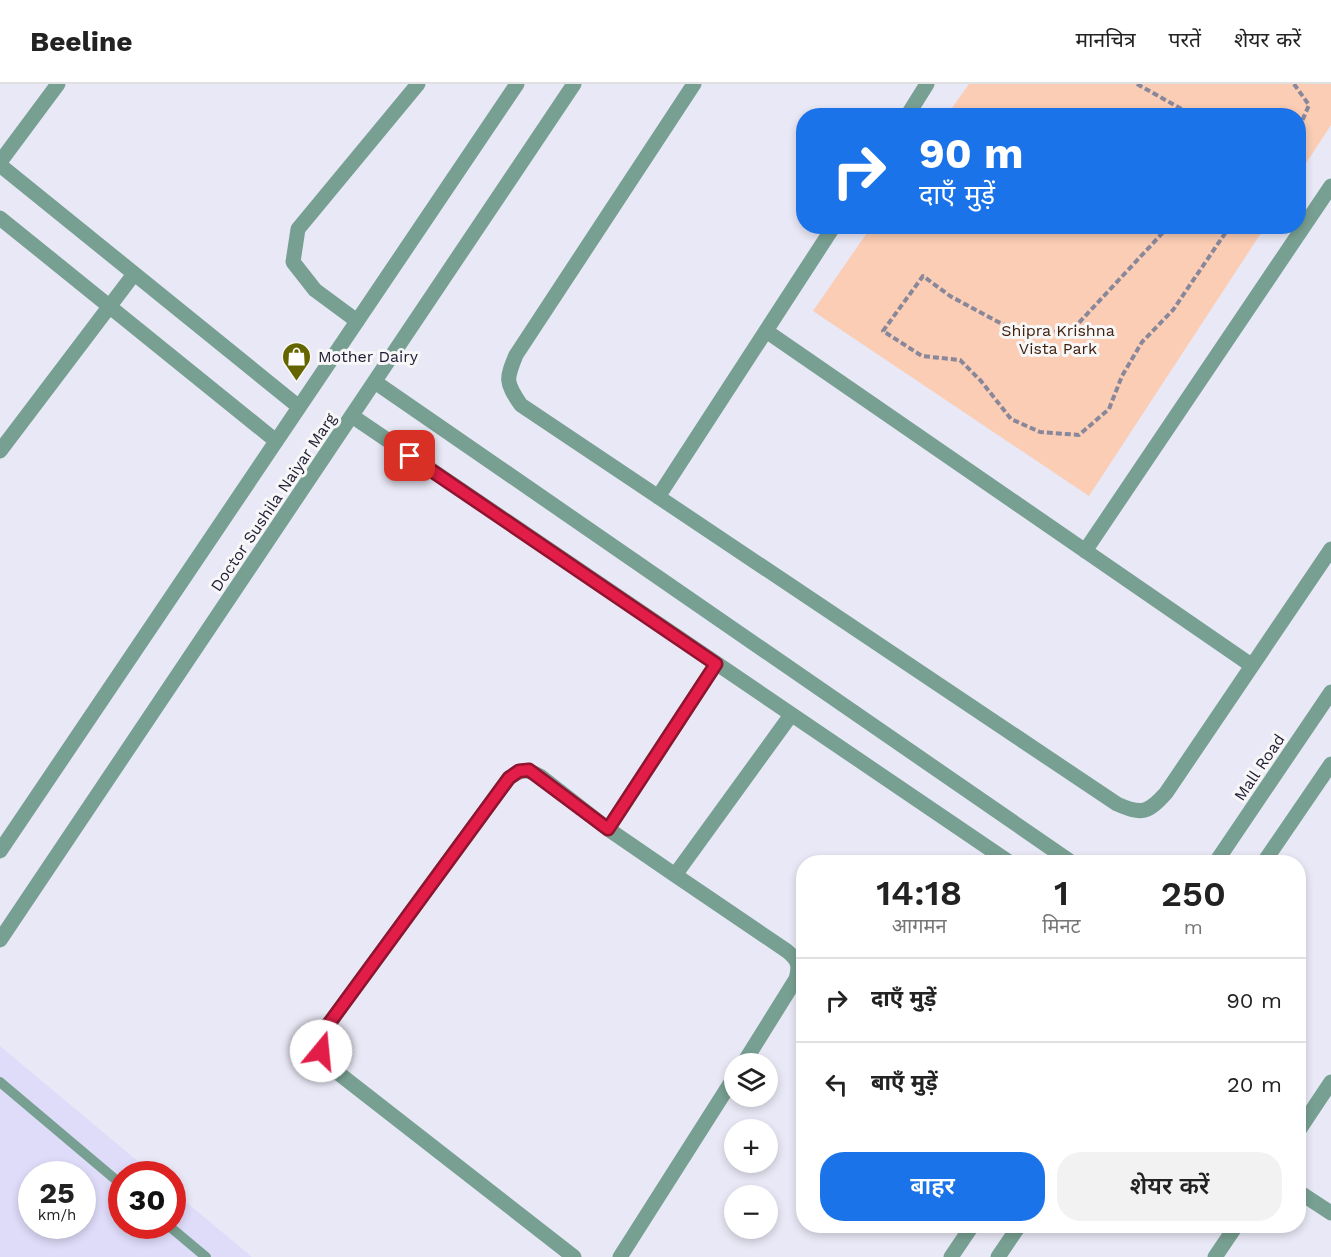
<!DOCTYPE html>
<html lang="hi">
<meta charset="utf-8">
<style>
:root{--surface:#fff;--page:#f2f2f2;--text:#222;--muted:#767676;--line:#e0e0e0;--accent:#1a73e8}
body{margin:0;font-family:"Work Sans","Noto Sans Devanagari",sans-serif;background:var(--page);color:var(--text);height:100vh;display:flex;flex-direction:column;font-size:22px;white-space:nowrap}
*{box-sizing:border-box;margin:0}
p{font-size:20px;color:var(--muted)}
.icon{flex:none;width:33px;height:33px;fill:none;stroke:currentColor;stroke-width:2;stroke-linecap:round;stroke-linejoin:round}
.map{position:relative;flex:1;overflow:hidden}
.sheet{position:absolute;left:796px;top:771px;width:510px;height:378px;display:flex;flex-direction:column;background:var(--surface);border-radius:24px;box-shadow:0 3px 9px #0003}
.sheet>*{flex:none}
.hud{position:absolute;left:796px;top:24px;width:510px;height:126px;border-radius:24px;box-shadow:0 3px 9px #0003;background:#1a73e8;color:#fff;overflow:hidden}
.buttons{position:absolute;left:724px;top:969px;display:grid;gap:12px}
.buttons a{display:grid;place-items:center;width:54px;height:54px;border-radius:50%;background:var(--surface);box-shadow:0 3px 9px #0003;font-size:30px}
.speed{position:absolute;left:18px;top:1077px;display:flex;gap:12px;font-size:30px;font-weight:700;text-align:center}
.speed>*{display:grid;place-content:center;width:78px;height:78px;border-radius:50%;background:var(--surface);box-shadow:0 3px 9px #0003;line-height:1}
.speed small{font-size:15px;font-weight:400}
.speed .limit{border:9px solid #d22;background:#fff;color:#111}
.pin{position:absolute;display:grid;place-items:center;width:51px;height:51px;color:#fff;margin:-26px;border-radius:12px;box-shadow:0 3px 9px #0006}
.me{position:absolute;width:66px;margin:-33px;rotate:17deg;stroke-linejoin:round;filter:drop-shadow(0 0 4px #0008)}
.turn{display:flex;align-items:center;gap:21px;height:126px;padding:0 24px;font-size:27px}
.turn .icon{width:78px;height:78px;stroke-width:2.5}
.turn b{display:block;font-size:42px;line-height:51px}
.eta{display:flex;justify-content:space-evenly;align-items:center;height:102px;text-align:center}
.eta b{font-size:36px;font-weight:600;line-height:42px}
.button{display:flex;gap:12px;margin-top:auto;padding:12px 24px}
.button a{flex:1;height:69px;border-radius:24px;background:var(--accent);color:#fff;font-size:24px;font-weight:600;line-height:69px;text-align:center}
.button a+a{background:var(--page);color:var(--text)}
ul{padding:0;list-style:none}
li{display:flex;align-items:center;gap:18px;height:84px;padding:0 24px;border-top:2px solid var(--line)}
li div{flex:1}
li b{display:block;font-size:22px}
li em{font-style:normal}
header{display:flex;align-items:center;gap:36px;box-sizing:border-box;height:84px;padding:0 30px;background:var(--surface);border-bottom:2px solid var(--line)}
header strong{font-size:28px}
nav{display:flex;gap:33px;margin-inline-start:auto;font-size:21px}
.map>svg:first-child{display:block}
.built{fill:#dfdcfa;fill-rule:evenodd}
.green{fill:#facdb4}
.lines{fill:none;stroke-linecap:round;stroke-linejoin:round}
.path{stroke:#89879a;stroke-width:4;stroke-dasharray:6 3;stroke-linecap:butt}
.service{stroke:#78a092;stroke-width:10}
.minor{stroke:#78a092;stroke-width:15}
.tertiary{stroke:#78a092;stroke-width:15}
.route-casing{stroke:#92132f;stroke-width:15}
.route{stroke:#e11d48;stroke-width:10}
.labels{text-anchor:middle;stroke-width:6;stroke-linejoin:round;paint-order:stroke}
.park-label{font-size:16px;fill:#40210f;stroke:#f7f7f7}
.poi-label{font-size:16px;fill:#1f1b34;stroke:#f7f7f7;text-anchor:start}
.street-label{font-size:16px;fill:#1f1b34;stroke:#f7f7f7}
</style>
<header>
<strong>Beeline</strong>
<nav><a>मानचित्र</a><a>परतें</a><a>शेयर करें</a></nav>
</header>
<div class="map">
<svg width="1331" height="1173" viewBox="0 0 1331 1173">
<rect width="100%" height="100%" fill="#e9e8f6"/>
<path class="built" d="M0 962 153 1090H122V1142H172L173 1107 252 1173H0ZM32 1090H82V1142H32Z"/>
<path class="green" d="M969 0H1331V41L1299 90V32L947 31Z
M871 143V142L1265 143 1089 412 813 227Z"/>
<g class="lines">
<path class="path" d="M1137 0 1194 32
M1294 0 1309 21 1299 44
M1169 142 1075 243 1037 252 1002 240 950 212 923 192 883 247 922 272 960 276 981 297 1011 335 1040 348 1079 351 1109 325 1122 292 1142 258 1173 226 1230 142"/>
<path class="service" d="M0 998 122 1101
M169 1142 206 1173"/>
<path class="minor" d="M694 0 516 271C506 295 505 298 521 321L1117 720C1142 731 1148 729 1166 709L1331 465
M907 32 927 0
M0 78 58 0
M0 81 299 323
M0 134 276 357
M357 237 315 206 293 178 298 145 418 0
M766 247 1251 581
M375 298 1071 778
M352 332 1009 778
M0 367 134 190
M658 413 834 142
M1085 467 1331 102
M608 745 675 791
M743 980 796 895C800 881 798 876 787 867L675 791 791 631
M1299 1046 1331 998
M1299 1108 1331 1129
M574 1173 324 978C319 963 321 955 328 941L509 694C521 685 527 685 540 692L608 745 716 580
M620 1173 735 992
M1215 1173 1236 1142"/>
<path class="tertiary" d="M0 767 517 0
M1216 778 1331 608
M1264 778 1331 680
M0 856 574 0
M951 1173 972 1142
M998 1173 1019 1142"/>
</g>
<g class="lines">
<defs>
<path id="route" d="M321 967V955L328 941 509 694 519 687 529 686 608 745 716 580 410 372"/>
</defs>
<use href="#route" class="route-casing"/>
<use href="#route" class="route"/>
</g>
<defs>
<symbol id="shop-pin" viewBox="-11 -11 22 30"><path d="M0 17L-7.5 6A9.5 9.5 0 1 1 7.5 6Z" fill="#646500" stroke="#f7f7f7"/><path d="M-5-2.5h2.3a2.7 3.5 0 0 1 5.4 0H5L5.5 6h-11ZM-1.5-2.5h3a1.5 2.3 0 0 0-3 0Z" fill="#fff"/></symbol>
</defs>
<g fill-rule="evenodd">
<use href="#shop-pin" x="280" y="256" width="33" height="45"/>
</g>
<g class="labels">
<g class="park-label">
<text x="1058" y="252">Shipra Krishna<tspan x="1058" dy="18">Vista Park</tspan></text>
</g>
<g class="poi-label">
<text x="318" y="278">Mother Dairy</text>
</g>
<g class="street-label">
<text transform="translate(273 418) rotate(-56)" y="6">Doctor Sushila Naiyar Marg</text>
<text transform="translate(1259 683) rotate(-56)" y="6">Mall Road</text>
</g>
</g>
</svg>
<div class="buttons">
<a><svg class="icon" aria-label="layers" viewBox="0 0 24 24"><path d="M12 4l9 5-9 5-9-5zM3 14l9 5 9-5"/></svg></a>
<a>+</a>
<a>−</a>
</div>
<div class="speed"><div>25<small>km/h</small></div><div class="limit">30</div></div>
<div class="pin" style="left:410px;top:372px;background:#d93025"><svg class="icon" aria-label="arrive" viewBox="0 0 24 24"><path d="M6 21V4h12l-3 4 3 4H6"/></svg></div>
<svg class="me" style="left:321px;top:967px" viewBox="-20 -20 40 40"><circle r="19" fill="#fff"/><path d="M0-13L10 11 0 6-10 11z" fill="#e11d48"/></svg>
<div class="hud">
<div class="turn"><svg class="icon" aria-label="right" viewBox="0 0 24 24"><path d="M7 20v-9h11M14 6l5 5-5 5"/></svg><div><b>90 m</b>दाएँ मुड़ें</div></div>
</div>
<section class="sheet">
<div class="eta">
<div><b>14:18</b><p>आगमन</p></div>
<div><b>1</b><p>मिनट</p></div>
<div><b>250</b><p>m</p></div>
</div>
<ul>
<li><svg class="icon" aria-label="right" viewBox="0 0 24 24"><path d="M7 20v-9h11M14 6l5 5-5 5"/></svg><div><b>दाएँ मुड़ें</b></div><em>90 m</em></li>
<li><svg class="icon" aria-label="left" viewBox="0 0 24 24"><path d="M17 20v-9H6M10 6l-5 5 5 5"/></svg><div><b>बाएँ मुड़ें</b></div><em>20 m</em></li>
</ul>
<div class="button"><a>बाहर</a><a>शेयर करें</a></div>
</section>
</div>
